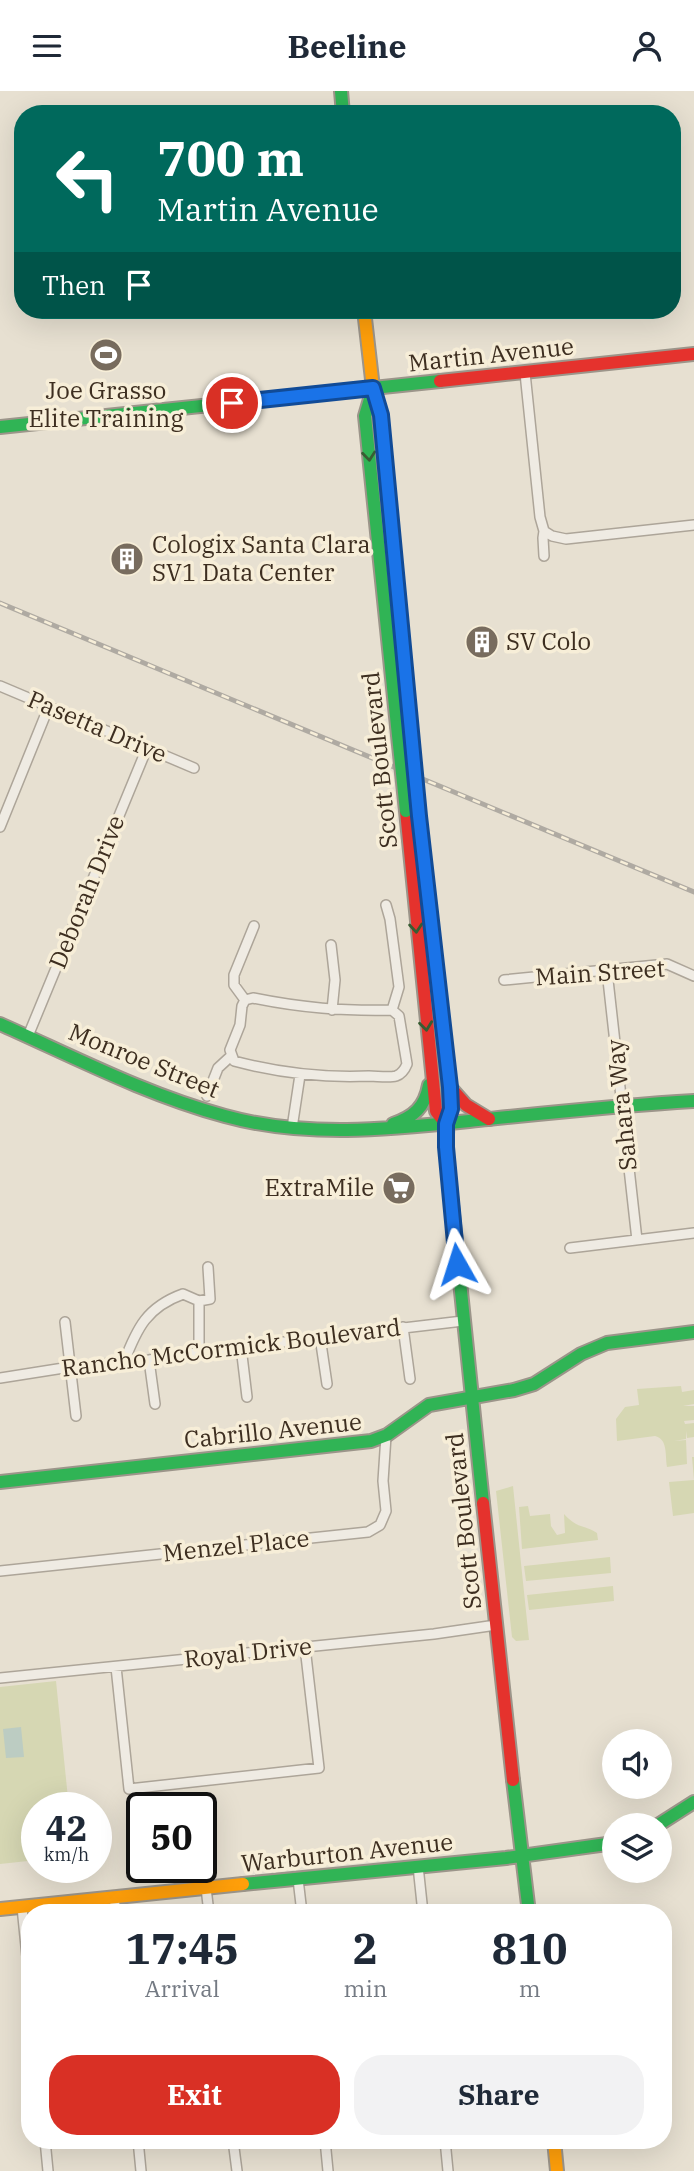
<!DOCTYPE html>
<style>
:root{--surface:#fff;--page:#f2f2f3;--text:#1f2937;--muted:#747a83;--accent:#d93025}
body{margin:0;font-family:"IBM Plex Serif",serif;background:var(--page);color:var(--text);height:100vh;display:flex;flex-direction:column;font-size:26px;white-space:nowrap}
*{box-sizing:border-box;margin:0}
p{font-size:23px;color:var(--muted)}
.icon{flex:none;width:38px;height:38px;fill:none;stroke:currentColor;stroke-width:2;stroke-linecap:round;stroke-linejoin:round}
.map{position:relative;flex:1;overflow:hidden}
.side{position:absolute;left:21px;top:1813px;width:651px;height:245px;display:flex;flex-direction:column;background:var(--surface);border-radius:28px;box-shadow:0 7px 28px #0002}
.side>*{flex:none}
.top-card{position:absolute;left:14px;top:14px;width:667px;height:214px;border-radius:28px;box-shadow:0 7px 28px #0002;background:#00695c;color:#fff;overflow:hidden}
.tools{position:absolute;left:602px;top:1638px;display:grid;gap:14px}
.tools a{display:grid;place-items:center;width:70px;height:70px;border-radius:50%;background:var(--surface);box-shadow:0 7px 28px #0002;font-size:35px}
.speed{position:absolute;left:21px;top:1701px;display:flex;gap:14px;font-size:35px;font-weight:700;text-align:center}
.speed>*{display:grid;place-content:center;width:91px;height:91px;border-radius:50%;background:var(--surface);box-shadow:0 7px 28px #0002;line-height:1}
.speed small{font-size:18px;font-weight:400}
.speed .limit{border:4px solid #111;border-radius:10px;background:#fff;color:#111}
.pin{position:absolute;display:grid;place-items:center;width:60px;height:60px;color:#fff;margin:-30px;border:4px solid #fff;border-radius:50%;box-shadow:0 2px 7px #0007}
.me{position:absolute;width:77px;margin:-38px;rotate:354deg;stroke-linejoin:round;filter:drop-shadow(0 0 5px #0008)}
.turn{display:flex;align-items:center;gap:24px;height:147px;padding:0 28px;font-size:32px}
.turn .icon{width:91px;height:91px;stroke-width:2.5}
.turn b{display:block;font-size:49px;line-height:60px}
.then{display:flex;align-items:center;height:66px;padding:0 28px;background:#0003;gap:14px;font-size:26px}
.eta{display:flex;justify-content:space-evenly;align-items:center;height:119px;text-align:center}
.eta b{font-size:42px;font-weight:700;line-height:49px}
.primary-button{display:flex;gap:14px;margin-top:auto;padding:14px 28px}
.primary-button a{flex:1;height:80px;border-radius:28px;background:var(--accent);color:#fff;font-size:28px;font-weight:700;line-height:80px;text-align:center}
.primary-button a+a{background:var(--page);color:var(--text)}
header{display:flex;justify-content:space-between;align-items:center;height:91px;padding:0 28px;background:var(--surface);font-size:32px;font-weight:700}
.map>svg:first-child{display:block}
.green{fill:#d6d7b3}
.water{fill:#bcccc2}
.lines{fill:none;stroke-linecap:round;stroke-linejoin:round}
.street-casing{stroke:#ada599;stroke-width:12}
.fast-casing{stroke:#9c958a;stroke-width:16}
.slow-casing{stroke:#9c958a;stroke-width:16}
.jam-casing{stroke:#9c958a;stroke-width:16}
.street{stroke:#efebe3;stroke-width:9}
.fast{stroke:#30b455;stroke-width:12}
.slow{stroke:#ff9f0a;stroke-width:12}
.jam{stroke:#e5322d;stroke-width:12}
.rail-casing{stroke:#afaaa2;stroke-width:5}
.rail{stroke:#f7eed8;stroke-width:2.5;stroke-dasharray:8;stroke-linecap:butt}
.fast-bridge-casing{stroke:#9c958a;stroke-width:16;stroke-linecap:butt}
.slow-bridge-casing{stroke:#9c958a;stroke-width:16;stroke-linecap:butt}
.fast-bridge{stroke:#30b455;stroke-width:12}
.slow-bridge{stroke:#ff9f0a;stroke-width:12}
.oneway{stroke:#385d33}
.route-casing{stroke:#114b97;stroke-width:18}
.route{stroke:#1a73e8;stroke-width:12}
.labels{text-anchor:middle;stroke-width:7;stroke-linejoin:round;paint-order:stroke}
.street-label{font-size:24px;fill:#3d2e20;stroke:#f7eed8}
.poi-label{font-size:24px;fill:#3d2e20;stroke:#f7eed8;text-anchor:start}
</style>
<header><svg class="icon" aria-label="menu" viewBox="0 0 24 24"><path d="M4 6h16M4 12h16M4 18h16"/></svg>Beeline<svg class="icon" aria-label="person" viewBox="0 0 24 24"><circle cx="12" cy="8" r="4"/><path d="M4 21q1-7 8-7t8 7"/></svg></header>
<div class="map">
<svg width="694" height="2080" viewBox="0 0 694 2080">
<rect width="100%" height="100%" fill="#e7e0d1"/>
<path class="green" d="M681 1295 682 1301 694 1299V1313L683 1315H694V1329L684 1330 685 1333 694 1332V1346L687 1347 686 1340V1348L674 1350 686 1349 687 1373 667 1376C665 1364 668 1348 655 1345L617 1350 616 1328 625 1316 639 1314 637 1298Z
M692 1366H694V1422L673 1425 669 1391 694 1389Z
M513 1395 529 1549 516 1550 512 1546 496 1400Z
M528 1415 530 1425 550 1423 551 1435 557 1444 565 1442 564 1423C579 1439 583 1433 597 1442L598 1449 522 1458 519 1416Z
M610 1466 611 1482 526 1490 524 1475Z
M613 1495 614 1510 529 1519 527 1504Z
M56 1590 69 1717H37V1769L0 1773V1596Z"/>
<path class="water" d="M21 1636 24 1666 6 1667 3 1638Z"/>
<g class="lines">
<defs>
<path id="street" d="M525 282 540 426 544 440 552 445 566 448 694 434
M544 465 543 447 544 440
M0 595 194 677
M0 736 49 615
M386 814 390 828 399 896 392 919
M331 854 335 889 332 919
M607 880 637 1149
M504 889 667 873 694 885
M245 909 242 915 240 934 230 959 234 970C279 982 323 987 369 985 377 985 389 987 396 985 402 983 405 978 407 973L399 925 392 919
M245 909 253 907C302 917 342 920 392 919
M245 909 234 894V884L254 835
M28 945 147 657
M207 1005 218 977 231 965
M292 1037 300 984
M570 1157 694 1142
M199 1210 210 1208 208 1176
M65 1231 76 1325
M403 1236 410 1288
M320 1246 327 1293
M241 1256 247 1306
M149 1269 155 1313
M124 1271C137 1237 147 1216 183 1203L199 1210V1261
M0 1287 70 1276 149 1269 199 1261 463 1230
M0 1480 368 1441 380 1434 386 1420 383 1390 386 1345
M116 1576 129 1698 319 1677 305 1556
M0 1587 434 1543 496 1534
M418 1775 423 1822
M298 1788 302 1822
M206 1797 209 1822
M114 1806 116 1822
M22 1816 30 1895
M45 2049 48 2080
M138 2049 141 2080
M233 2049 237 2080
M325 2049 328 2080
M445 2049 448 2080"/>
<path id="fast" d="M341 0 343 23
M373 298 365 325 397 635
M0 336 440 290
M0 933C74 966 147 1004 225 1025 312 1049 401 1037 488 1028 557 1021 625 1014 694 1010
M448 982 450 1004 446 1056 483 1412
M393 1033C414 1026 425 1016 429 994
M0 1391 371 1350 387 1344 429 1314 514 1299 534 1293 581 1263 607 1252 694 1241
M513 1689 529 1822
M658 1734 694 1711
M243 1793 506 1767 614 1752"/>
<path id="slow" d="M364 219 373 297 381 324 411 641
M419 725 448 982
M0 1818 243 1793
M554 2049 557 2080"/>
<path id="jam" d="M440 290 694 263
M406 720 436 1020 446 1033
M450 996 466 1014 489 1028
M483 1412 513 1689"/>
</defs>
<use href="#street" class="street-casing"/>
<use href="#fast" class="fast-casing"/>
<use href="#slow" class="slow-casing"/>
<use href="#jam" class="jam-casing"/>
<use href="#street" class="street"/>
<use href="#fast" class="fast"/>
<use href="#slow" class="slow"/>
<use href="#jam" class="jam"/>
<defs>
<path id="rail" d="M0 512 694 801"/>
</defs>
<use href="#rail" class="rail-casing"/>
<use href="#rail" class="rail"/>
<defs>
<path id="fast-bridge" d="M397 635 406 720"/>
<path id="slow-bridge" d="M411 641 419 725"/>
</defs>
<use href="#fast-bridge" class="fast-bridge-casing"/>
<use href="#slow-bridge" class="slow-bridge-casing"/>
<use href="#fast-bridge" class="fast-bridge"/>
<use href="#slow-bridge" class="slow-bridge"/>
</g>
<defs><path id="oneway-chevron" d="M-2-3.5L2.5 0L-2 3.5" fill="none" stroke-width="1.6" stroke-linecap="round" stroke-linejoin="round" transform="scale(1.75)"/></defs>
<g class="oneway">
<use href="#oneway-chevron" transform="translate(369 365) rotate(84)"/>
<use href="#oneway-chevron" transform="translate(416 837) rotate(85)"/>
<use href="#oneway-chevron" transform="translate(426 935) rotate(83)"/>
</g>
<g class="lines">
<defs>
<path id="route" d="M232 312 373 297 381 324 419 725 450 996 451 1018 446 1033V1056L457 1173"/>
</defs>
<use href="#route" class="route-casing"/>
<use href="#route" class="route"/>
</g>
<defs>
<symbol id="stadium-disc" viewBox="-11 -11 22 22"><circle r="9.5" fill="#786c5e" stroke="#f7eed8"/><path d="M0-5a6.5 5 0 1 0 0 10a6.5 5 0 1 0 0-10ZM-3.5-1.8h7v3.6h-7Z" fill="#fff"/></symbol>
<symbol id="building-disc" viewBox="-11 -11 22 22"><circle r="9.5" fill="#786c5e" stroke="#f7eed8"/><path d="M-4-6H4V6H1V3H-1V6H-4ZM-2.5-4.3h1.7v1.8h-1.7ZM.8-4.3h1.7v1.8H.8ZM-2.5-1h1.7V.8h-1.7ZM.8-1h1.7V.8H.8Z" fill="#fff"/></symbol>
<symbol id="supermarket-disc" viewBox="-11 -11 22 22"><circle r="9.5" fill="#786c5e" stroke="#f7eed8"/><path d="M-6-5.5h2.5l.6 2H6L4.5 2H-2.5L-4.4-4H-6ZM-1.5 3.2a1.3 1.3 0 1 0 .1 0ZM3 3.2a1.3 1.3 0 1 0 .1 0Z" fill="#fff"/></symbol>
</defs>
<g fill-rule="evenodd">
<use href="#stadium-disc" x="87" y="245" width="38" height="38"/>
<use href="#building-disc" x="108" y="449" width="38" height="38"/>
<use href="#building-disc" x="463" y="532" width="38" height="38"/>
<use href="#supermarket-disc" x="380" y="1078" width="38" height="38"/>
</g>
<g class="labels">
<g class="street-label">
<text transform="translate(491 264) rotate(-6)" y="8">Martin Avenue</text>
<text transform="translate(97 636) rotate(23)" y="8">Pasetta Drive</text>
<text transform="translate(380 669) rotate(-96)" y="8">Scott Boulevard</text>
<text transform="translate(87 801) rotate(-68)" y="8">Deborah Drive</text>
<text transform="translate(600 882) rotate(-4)" y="8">Main Street</text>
<text transform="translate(144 970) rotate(22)" y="8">Monroe Street</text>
<text transform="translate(622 1014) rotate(-96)" y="8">Sahara Way</text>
<text transform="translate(231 1257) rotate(-7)" y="8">Rancho McCormick Boulevard</text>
<text transform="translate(273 1340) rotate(-6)" y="8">Cabrillo Avenue</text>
<text transform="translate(464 1430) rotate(-96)" y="8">Scott Boulevard</text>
<text transform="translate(236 1455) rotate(-6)" y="8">Menzel Place</text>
<text transform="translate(248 1562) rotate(-6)" y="8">Royal Drive</text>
<text transform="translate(347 1762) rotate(-6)" y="8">Warburton Avenue</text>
</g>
<g class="poi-label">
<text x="106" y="308" text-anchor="middle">Joe Grasso<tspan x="106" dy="28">Elite Training</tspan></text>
<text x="152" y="462">Cologix Santa Clara<tspan x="152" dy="28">SV1 Data Center</tspan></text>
<text x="506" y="559">SV Colo</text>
<text x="374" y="1105" text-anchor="end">ExtraMile</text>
</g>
</g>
</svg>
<div class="tools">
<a><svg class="icon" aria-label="sound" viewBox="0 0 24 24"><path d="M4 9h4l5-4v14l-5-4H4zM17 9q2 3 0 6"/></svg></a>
<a><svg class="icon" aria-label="layers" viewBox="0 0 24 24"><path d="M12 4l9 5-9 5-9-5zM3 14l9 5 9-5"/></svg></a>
</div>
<div class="speed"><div>42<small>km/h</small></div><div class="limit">50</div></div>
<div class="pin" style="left:232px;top:312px;background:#d93025"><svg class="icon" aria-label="arrive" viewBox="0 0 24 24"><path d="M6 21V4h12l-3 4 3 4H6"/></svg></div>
<svg class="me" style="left:457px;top:1173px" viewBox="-20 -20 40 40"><path d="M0-17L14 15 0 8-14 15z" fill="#1a73e8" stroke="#fff" stroke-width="4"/></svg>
<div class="top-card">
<div class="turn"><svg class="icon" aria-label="left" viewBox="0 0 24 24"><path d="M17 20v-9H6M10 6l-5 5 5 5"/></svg><div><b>700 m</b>Martin Avenue</div></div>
<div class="then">Then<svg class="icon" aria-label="arrive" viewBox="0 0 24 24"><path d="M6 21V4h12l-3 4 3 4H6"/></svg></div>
</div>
<section class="side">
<div class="eta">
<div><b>17:45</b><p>Arrival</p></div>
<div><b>2</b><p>min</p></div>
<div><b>810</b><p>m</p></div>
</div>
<div class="primary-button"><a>Exit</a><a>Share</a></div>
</section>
</div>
